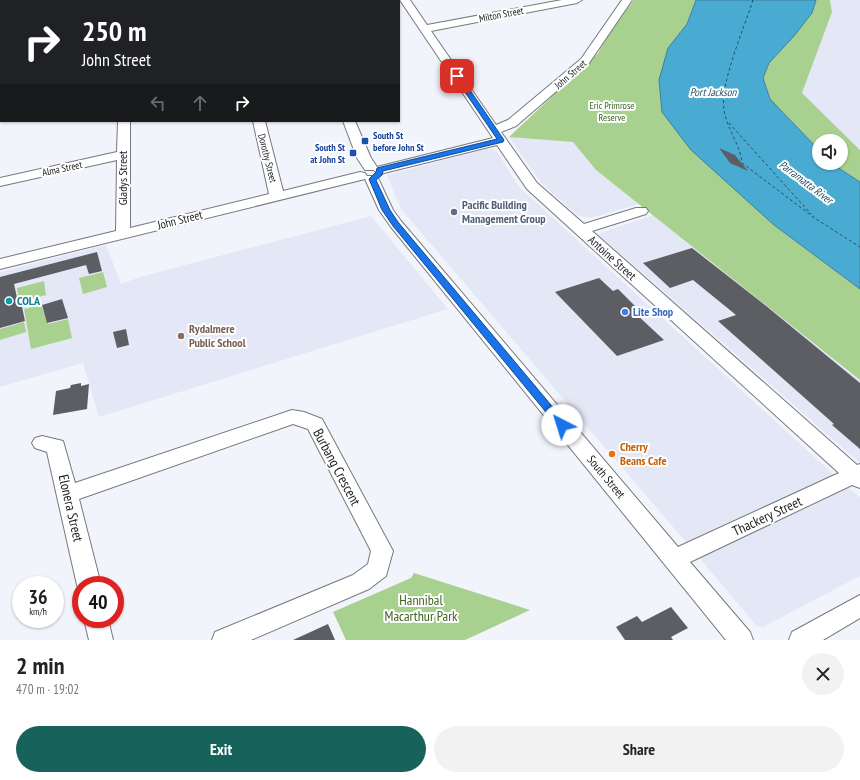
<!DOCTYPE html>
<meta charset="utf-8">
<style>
:root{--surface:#fff;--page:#f2f2f2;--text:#222;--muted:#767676;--accent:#17635b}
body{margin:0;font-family:"PT Sans Narrow",sans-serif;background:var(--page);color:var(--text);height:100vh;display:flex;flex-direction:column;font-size:15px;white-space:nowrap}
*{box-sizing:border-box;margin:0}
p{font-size:13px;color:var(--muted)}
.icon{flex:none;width:22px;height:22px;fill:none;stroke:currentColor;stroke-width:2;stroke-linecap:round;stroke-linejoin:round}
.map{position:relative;height:640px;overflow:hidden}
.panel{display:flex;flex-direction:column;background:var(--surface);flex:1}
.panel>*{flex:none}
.top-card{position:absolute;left:0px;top:0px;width:400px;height:122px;box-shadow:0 1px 3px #0004;background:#202124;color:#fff;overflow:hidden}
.buttons{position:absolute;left:812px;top:134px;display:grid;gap:8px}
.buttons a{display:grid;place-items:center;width:36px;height:36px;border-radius:50%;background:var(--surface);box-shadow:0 1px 3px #0004;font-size:20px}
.speed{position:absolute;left:12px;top:576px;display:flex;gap:8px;font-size:20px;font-weight:700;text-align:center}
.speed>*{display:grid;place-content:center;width:52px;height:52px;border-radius:50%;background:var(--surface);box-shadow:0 1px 3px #0004;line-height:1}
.speed small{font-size:10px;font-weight:400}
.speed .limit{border:6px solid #d22;background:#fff;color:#111}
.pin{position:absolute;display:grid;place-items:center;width:34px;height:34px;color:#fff;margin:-17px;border-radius:8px;box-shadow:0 2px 6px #0006}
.me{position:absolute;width:44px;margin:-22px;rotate:320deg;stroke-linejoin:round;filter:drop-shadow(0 0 3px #0008)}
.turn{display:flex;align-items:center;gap:14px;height:84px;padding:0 16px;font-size:18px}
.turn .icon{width:52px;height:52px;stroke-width:2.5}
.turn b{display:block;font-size:28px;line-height:34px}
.lanes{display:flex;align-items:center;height:38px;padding:0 16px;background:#0003;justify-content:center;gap:20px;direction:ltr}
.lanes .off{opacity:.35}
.round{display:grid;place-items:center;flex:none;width:42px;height:42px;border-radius:21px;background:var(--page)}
.headline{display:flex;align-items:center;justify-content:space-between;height:68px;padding:0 16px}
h1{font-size:24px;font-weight:700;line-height:30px}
.button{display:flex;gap:8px;margin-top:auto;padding:8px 16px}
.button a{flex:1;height:46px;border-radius:24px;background:var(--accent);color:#fff;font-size:16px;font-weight:700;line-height:46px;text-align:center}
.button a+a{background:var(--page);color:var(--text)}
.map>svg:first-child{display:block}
.built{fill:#e4e7f6}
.green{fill:#a8d08e}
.water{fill:#4aabd2;stroke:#3c809c}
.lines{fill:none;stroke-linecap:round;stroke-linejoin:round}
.ferry{stroke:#254e5f;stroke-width:1;stroke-dasharray:3 2.5;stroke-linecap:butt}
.building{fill:#5c5e64}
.minor-casing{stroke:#77787f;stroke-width:2}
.minor{fill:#fff;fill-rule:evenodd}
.route{fill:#1a73e8;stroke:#114b97}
.transit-dot{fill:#1a4fb4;stroke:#fff;stroke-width:1.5}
.service-dot{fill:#5c6f8a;stroke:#fff;stroke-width:1.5}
.culture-dot{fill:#0f9aa8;stroke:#fff;stroke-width:1.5}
.shop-dot{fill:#3f7fe0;stroke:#fff;stroke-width:1.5}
.education-dot{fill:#8d6e63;stroke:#fff;stroke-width:1.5}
.food-dot{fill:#e8710a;stroke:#fff;stroke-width:1.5}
.labels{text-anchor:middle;stroke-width:4;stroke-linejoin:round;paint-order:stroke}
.far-street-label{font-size:10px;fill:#1c1c1f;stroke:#fff}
.far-park-label{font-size:10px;fill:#3d641d;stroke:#fff}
.far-transit-label{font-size:10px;font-weight:bold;fill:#164399;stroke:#fff;text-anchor:start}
.far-water-label{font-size:11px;font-style:italic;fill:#254e5f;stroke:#fff}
.street-label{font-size:12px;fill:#1c1c1f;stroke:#fff}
.service-label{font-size:12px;font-weight:bold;fill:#4e5e75;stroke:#fff;text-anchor:start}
.culture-label{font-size:12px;font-weight:bold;fill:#0d838f;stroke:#fff;text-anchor:start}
.shop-label{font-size:12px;font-weight:bold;fill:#366cbe;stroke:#fff;text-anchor:start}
.education-label{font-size:12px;font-weight:bold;fill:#785e54;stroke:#fff;text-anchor:start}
.food-label{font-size:12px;font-weight:bold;fill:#c56008;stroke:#fff;text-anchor:start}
.near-street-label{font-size:14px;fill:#1c1c1f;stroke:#fff}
.near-park-label{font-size:14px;fill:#3d641d;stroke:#fff}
</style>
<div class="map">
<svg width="860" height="640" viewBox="0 0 860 640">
<rect width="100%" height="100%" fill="#f2f4fc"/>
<path class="built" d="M830 0H860V150L802 93 832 12Z
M509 137 573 142 596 170 639 204 590 218 577 215 541 183Z
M486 149H493L498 153 518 186 833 474 832 478 692 542H686L401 209 387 175Z
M653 215 860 380V463L598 234Z
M371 216 448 309 99 417 83 363 0 387V272L106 245 121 284 140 277Z
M844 486 849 488 860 497V576L763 627 757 626 701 560V555Z"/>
<path class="green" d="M634 0H696L687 24 668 48 774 225 860 289V380L596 170 573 142 509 137 598 53 612 27Z
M816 0H830L832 12 802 93 860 150V182L831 163H841V141H819V150L770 99 763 78 769 63 812 13Z
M103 272 107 287 83 294 79 278Z
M44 281 46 295 19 302 17 288Z
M41 305 48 324 68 319 72 338 31 349 24 309Z
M24 322 26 332 0 340V329Z
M414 573 530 610 465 640H346L333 612 411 578Z"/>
<path class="water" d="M696 0H816L812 13 794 36 769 63 763 78 770 99 819 150V163H831L860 182V289L774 225 691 150 662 112 659 80 668 48 687 24Z"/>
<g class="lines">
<path class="ferry" d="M753 0C744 29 720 82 724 110 727 129 740 144 742 163L816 219 860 247
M729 123 811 214"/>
</g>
<path class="building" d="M719 148 735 155 748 171 730 163Z
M692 248 765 305 860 383V449L832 425 834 424 718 321 736 315 693 280 670 288 643 263Z
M97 252 102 271 89 274 86 265 14 284 18 302H21L25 321 0 328V277Z
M599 278 613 291 618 289 641 312 636 314 664 340 617 356 555 292Z
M62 299 68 318 47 323 42 305Z
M126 329 129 345 117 348 113 332Z
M81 383V386L89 384 87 409 53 415 56 391 70 388 71 385Z
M671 607 688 628 671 637 673 640H625L616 627 637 616 642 622Z
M328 624 335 640H293Z"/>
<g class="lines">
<defs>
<path id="minor" d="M111 0H126L110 1Z
M224 0H234V1H224Z
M293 0H303L304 1H294Z
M337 0H352L336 1Z
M400 0H410L427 25 562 0H582L577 3 431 31 496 125 508 120 581 59 622 0H632L589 63 516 126 501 132 537 183 584 224 636 208H646L648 211 646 214 592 231 857 465 860 464V488L852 485 690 562 750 632 753 640H726L391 227 379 210 365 179 367 176H377L393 210 401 221 678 547 839 473 527 189 497 145 380 174 373 170H365L357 158 343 121H355L371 158 377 167 493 138Z
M0 16H1V22H0Z
M0 113H1V121H0Z
M118 121H130V228L269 194 253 121H265L283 191 360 172 365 173 367 176 365 179 0 269V259L116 231 117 160 0 186V178L117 152Z
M292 410 304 412 322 419 393 551 386 576 369 589 251 640H212L215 632 353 575 368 564 371 551 308 429 293 424 79 499 101 585H81V592L77 585 47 452 35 448 32 443 35 438 42 436 63 441 75 483Z
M860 595V618L823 640H789L792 632Z
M84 619H108L113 640H89Z"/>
</defs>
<use href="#minor" class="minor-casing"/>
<use href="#minor" class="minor"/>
</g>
<path class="route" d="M455 74H459L504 140 503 142 383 171 382 175 376 180 390 210 398 222 566 423 567 425 566 428H559L393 226 382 210 369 179 376 172 377 168 497 139 454 76Z"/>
<g class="transit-dot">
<rect x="361" y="137" width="8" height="8" rx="2"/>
<rect x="349" y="149" width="8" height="8" rx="2"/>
</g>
<circle class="service-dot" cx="454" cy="212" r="4"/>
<circle class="culture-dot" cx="9" cy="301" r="4"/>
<circle class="shop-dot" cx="625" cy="312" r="4"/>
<circle class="education-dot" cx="181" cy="336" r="4"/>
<circle class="food-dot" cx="612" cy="454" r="4"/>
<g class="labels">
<g class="far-street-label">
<text transform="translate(501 14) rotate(-11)" y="4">Milton Street</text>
<text transform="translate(570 74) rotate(-41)" y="4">John Street</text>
<text transform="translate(268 158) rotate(76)" y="4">Dorothy Street</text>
<text transform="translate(62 168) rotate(-12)" y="4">Alma Street</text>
</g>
<g class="far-park-label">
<text x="612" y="109">Eric Primrose<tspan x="612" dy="12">Reserve</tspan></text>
</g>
<g class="far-transit-label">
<text x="373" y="139">South St<tspan x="373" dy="12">before John St</tspan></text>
<text x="345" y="151" text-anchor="end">South St<tspan x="345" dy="12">at John St</tspan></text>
</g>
<g class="far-water-label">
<text x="713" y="96">Port Jackson</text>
<text transform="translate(806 182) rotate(37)" y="4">Parramatta River</text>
</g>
<g class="street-label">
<text transform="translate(123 178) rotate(-90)" y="4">Gladys Street</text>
<text transform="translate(180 220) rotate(-14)" y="4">John Street</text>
<text transform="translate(612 258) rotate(42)" y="4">Antoine Street</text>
<text transform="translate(606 477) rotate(50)" y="4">South Street</text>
</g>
<g class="service-label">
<text x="462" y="209">Pacific Building<tspan x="462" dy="14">Management Group</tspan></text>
</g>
<g class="culture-label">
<text x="17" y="305">COLA</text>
</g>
<g class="shop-label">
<text x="633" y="316">Lite Shop</text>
</g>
<g class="education-label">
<text x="189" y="333">Rydalmere<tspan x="189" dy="14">Public School</tspan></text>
</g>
<g class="food-label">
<text x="620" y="451">Cherry<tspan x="620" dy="14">Beans Cafe</tspan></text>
</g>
<g class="near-street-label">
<text transform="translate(337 467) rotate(62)" y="5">Burbang Crescent</text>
<text transform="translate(71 508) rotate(77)" y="5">Elonera Street</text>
<text transform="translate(767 516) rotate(-25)" y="5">Thackery Street</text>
</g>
<g class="near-park-label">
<text x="421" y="605">Hannibal<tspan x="421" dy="16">Macarthur Park</tspan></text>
</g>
</g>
</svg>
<div class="buttons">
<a><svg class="icon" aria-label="sound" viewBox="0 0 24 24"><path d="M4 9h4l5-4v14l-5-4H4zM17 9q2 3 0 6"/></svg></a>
</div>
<div class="speed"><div>36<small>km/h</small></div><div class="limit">40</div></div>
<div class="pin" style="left:457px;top:76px;background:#d93025"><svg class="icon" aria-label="arrive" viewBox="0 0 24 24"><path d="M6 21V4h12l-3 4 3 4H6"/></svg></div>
<svg class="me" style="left:562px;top:425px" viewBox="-20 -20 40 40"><circle r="19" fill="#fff"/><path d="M0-13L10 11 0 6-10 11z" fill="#1a73e8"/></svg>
<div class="top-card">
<div class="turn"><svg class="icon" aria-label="right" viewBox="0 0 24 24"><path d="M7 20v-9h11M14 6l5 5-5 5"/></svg><div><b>250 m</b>John Street</div></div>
<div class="lanes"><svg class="icon off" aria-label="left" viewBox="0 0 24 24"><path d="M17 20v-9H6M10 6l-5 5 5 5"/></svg><svg class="icon off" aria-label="ahead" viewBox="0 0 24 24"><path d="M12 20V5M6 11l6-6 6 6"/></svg><svg class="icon" aria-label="right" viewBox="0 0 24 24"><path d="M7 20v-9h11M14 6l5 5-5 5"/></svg></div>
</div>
</div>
<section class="panel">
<div class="headline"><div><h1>2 min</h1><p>470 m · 19:02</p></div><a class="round"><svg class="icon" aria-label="close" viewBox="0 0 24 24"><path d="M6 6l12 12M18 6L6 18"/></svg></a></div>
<div class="button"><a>Exit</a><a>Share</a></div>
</section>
